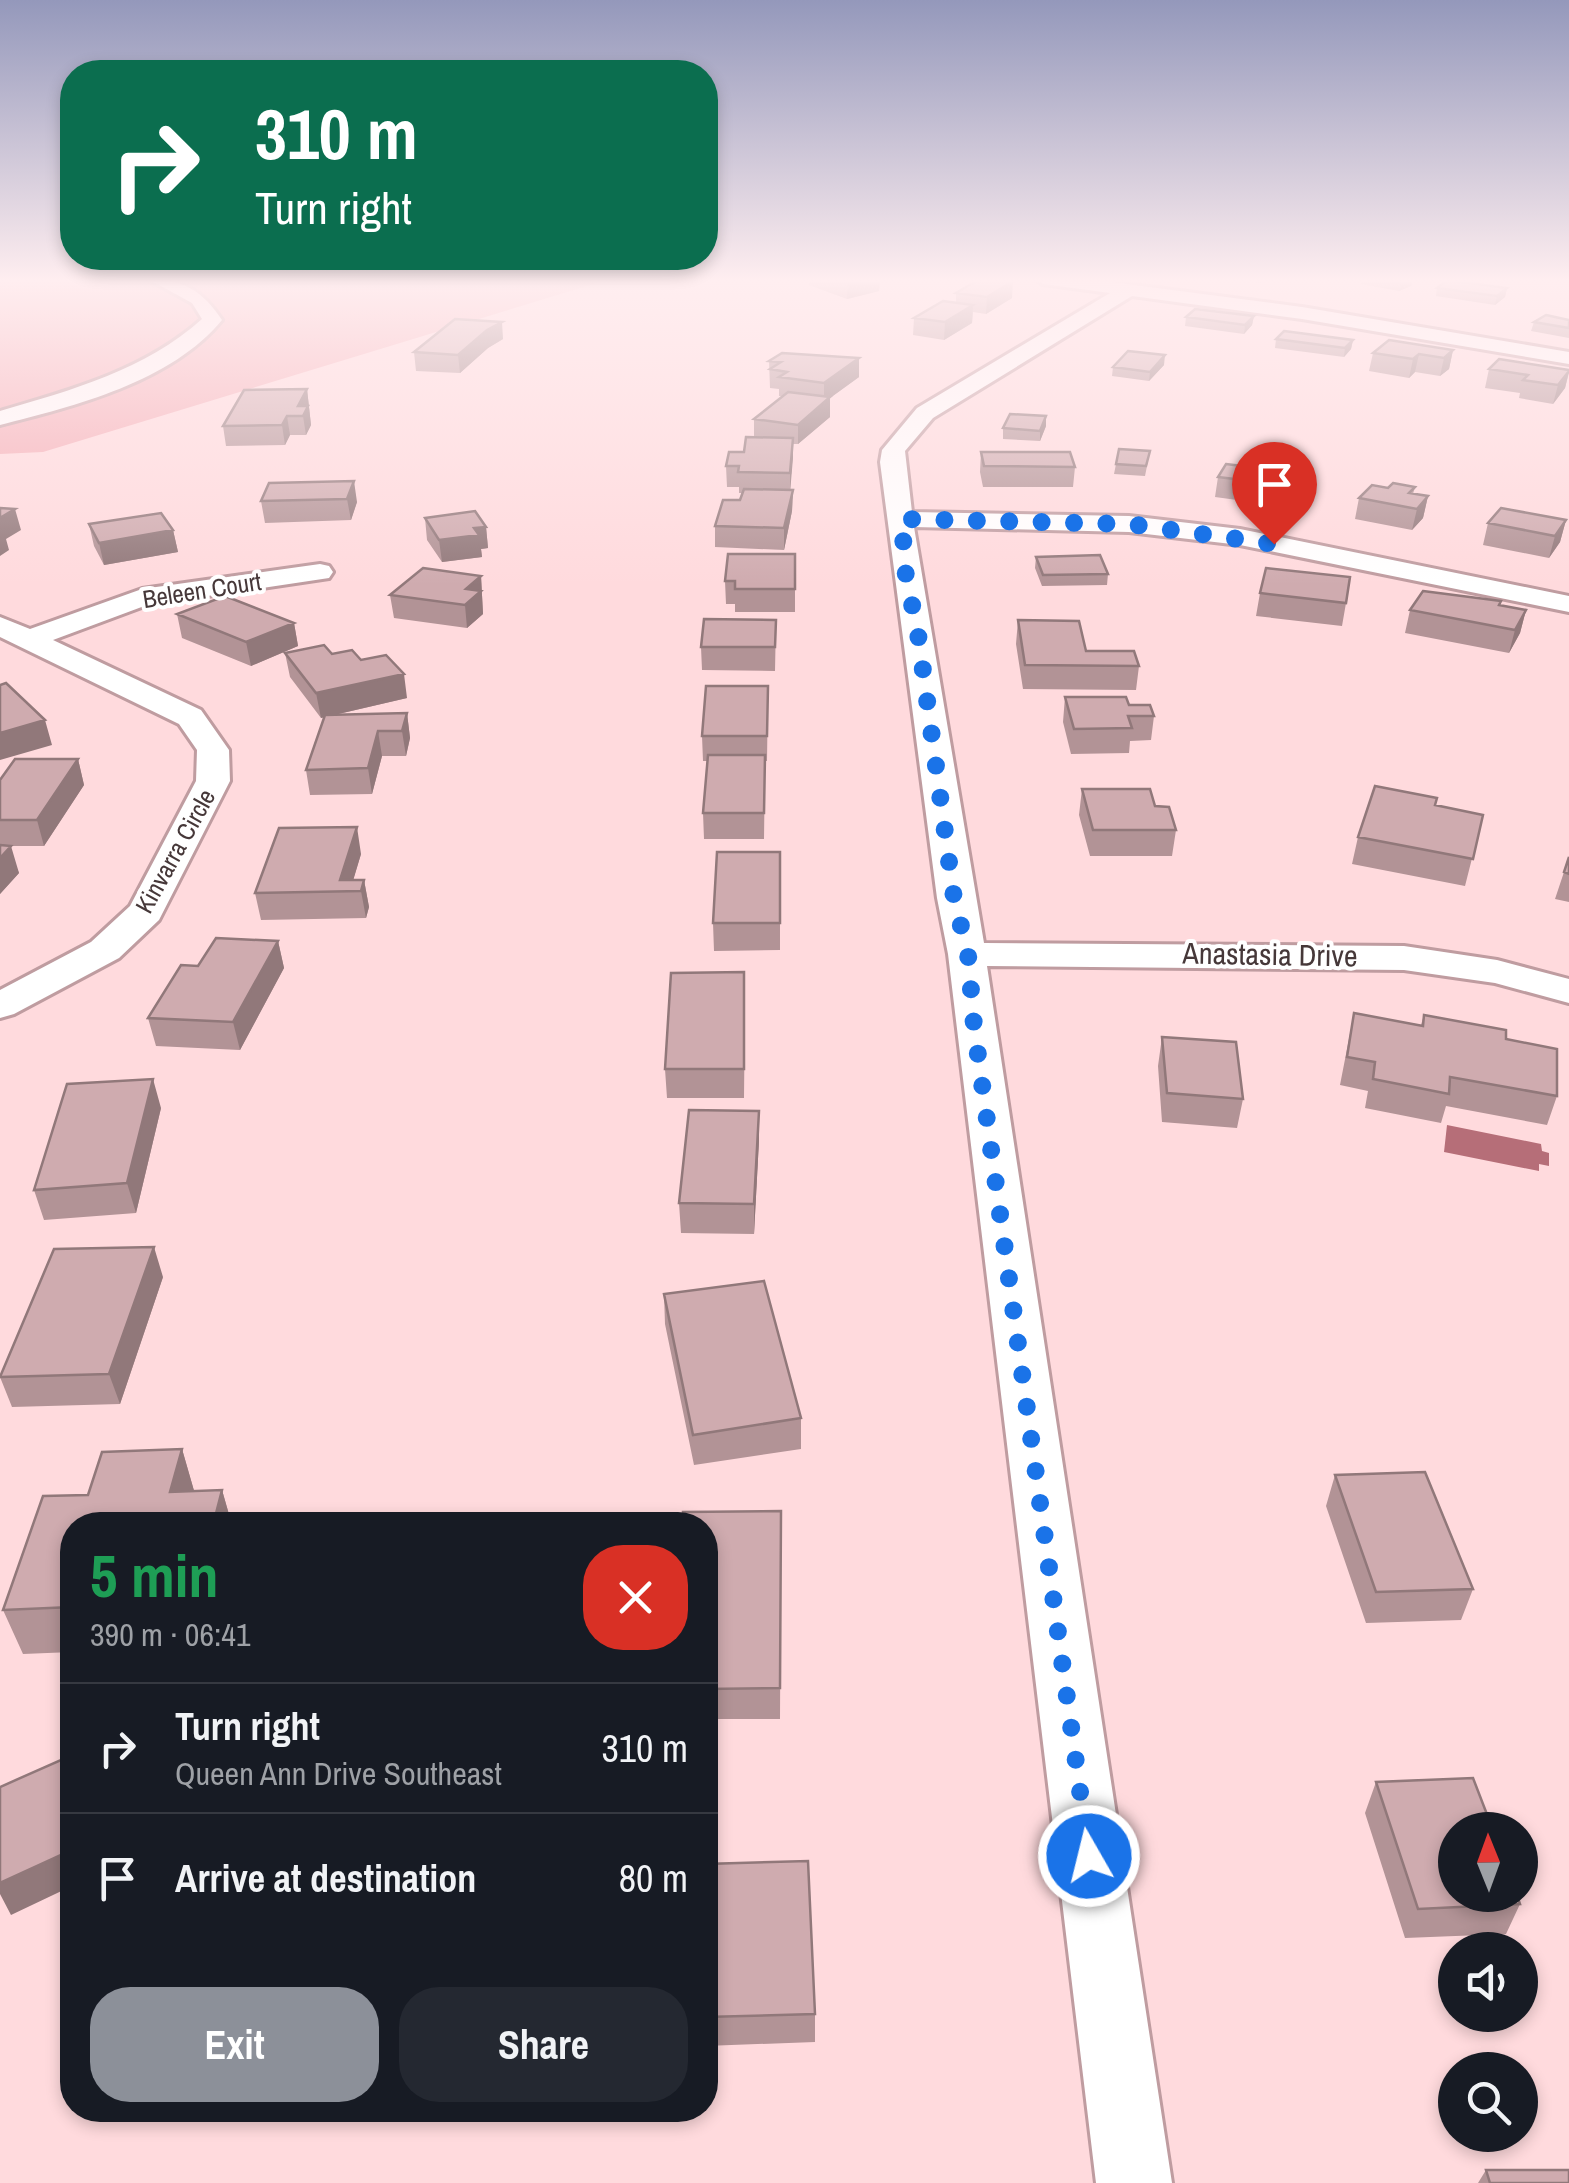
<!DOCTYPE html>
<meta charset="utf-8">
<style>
:root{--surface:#171b24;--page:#242831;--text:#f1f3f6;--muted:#9ea1a6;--line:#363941;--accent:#8c9099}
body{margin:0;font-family:"Archivo Narrow",sans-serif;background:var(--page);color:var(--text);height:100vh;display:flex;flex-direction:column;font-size:38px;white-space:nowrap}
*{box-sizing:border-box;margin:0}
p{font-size:32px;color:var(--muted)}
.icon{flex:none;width:55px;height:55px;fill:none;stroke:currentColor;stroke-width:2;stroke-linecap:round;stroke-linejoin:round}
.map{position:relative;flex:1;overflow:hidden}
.drawer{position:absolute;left:60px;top:1512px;width:658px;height:610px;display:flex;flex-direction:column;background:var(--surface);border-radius:40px;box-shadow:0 5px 15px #0003}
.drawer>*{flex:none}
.guide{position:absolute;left:60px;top:60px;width:658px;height:210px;border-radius:40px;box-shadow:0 5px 15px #0003;background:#0b6e4f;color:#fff;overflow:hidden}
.needle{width:65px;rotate:359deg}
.buttons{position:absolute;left:1438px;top:1812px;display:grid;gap:20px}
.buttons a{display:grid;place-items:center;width:100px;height:100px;border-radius:50%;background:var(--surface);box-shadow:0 5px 15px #0003;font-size:50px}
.pin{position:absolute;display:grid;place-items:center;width:85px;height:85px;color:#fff;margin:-102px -42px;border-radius:50% 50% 50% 0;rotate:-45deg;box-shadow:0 0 10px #0007}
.pin .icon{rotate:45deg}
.me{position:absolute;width:110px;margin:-55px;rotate:352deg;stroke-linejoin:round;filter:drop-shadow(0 0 8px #0008)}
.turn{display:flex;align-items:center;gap:35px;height:210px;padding:0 30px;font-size:45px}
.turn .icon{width:130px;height:130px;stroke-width:2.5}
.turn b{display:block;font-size:70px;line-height:85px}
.round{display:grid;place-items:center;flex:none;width:105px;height:105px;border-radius:40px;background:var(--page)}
.headline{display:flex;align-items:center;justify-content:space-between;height:170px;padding:0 30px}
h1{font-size:60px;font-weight:800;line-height:75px;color:#1e9e55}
.action{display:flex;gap:20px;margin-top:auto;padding:20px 30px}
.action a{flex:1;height:115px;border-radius:40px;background:var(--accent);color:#fff;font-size:40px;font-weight:800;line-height:115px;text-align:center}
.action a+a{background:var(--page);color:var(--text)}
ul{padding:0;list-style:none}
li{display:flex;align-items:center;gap:30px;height:130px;padding:0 30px;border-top:2px solid var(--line)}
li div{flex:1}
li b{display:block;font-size:38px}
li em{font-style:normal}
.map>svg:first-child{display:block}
.green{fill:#f4adb5}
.water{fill:#b66e78}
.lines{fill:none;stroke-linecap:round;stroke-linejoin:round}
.minor-casing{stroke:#bf9ca0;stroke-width:6}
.minor{fill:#fff;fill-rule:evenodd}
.wall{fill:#b29396}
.shaded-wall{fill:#91787a}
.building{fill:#cfabaf;stroke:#91787a;stroke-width:2.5}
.route{stroke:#1a73e8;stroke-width:18;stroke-dasharray:0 32.4}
.labels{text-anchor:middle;stroke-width:8;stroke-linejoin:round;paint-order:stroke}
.far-street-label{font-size:25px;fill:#463839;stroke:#fff}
.street-label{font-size:30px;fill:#463839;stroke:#fff}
</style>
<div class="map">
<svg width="1569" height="2183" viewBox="0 0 1569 2183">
<rect width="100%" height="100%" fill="#ffdadd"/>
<path class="green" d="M0 279H610L43 452 0 454Z"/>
<path class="water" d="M1447 1125 1541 1144 1542 1151 1549 1153V1166L1539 1164V1171L1444 1152Z"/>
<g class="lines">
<defs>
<path id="minor" d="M148 279C183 279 203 291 222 320 171 382 75 406 0 425V411C72 390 145 370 202 319L192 303Z
M1034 279H1088L1302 307 1569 352V364L1302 319 1132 296 933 418 905 451 912 512 1129 516 1240 529 1569 596V612L1240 545 1129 532 914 527 984 943 1404 946 1497 960 1569 979V1003L1495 983 1404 970 987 966 1172 2183H1096L948 954 937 898 880 462 882 450 917 408 1110 293 1043 284Z
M320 564 329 566 333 572 329 578 147 605 53 640 201 710 229 750 230 781 159 920 119 958 14 1014 0 1018V990L91 942 130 906 196 781 197 750 179 724 0 637V617L30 629 142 589Z"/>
</defs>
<use href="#minor" class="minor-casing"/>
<use href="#minor" class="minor"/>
</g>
<path class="wall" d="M809 279H880L879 291 847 299 809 285Z
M1228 279H1264L1262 283Z
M1362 279H1413L1411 286 1399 291 1361 284Z
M1437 288H1507L1505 297 1495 305 1436 296Z
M956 293 1012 298 986 314 973 312 972 323 944 340 913 335 914 318 956 303Z
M1254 316 1252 325 1244 334 1185 326 1186 317Z
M1569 320V338L1531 331 1534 322Z
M503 339 488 348 460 373 416 371 414 352Z
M1276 339 1353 340 1351 349 1344 357 1275 348Z
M1453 350 1449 369 1440 376 1415 372 1409 378 1369 371 1373 353Z
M859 358V377L830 398V417L798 444H793L790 490H793L792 511 784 550 715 547V526L740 500 742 493H739V487H727L726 466 744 452 754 437V419L782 396H779V389L770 388 769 361Z
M1164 365 1149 381 1112 376 1113 367Z
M1489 369 1569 370V373L1565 388 1553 404 1519 398 1520 393 1485 388Z
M307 389 311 425 306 435H290L285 445 226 446 223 426Z
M1046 416V426L1040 441 1003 439V428Z
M981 452 1075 467 1073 487H983L980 472Z
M1148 461 1145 476 1114 474 1116 464Z
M1299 473 1296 493 1289 507 1215 497 1218 477Z
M269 483 357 502 351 520 265 523 261 501Z
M1415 487 1413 494 1428 496 1423 518 1412 530 1355 519 1359 498 1388 488Z
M425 518 486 527 488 548 481 549 482 557 442 562 427 540Z
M1566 520 1560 542 1549 558 1483 545 1488 523Z
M89 524 173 530 178 552 104 565 94 546Z
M795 554V612H735V604H726L725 581Z
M1036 557 1108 574 1107 585 1042 586 1035 568Z
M481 576 483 614 467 628 394 618 390 595Z
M1260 593 1346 603 1342 626 1256 616Z
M1501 601 1500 605 1526 610 1520 633 1509 653 1405 633 1410 610Z
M177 614 294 623 298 646 251 666 182 638Z
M776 620 775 671 702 670 701 647Z
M1018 620 1086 651 1139 666 1136 690 1023 689 1016 644Z
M285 653 332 654 361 660 407 698 334 715 407 713 410 738 406 756H382L372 794 310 795 306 770 324 717 321 718 290 677Z
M768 686 767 761H765L764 839H704L703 813 707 761H703L702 736Z
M1065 697 1129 705 1154 716 1151 740 1130 741 1129 753 1071 754 1063 722Z
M78 759 84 785 44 846H7L19 873 0 894V780Z
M1082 789 1155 806 1176 830 1172 856H1090L1079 815Z
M1435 806 1483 815 1465 886 1352 864 1358 837Z
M780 852V950L714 951 713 923Z
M361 854 353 880H364L369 907 366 918 261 920 255 893Z
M1569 857V902L1555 899Z
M278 941 284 968 240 1050 156 1046 148 1018 198 966Z
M745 1000 744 1098H667L665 1069Z
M1354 1013 1421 1025 1424 1015 1506 1039 1557 1096 1547 1125 1446 1106 1441 1123 1365 1108 1368 1091 1340 1085Z
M1162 1037 1243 1099 1237 1128 1162 1122 1158 1066Z
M161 1108 136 1213 44 1220 34 1190Z
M759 1111V1140L754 1234 681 1233 679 1203Z
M163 1277 120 1404 12 1407 0 1377Z
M664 1294 801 1418V1449L694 1465 665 1324Z
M182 1449 194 1491 222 1490 232 1525H72V1652L23 1654 3 1610 43 1496 88 1495 102 1452Z
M1335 1475 1473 1589 1461 1620 1366 1623 1326 1506Z
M781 1511 780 1719H705V1525Z
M1376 1782 1520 1904 1506 1934 1405 1938 1365 1813Z
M705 1864 815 2014V2042L705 2046Z
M1486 2170 1569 2183H1478Z"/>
<path class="shaded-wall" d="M859 279H880L879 291 847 299 848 282Z
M1408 279H1413L1411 286 1399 291 1401 283Z
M1013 281 1012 298 986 314 987 297Z
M1507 288 1505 297 1495 305 1497 296Z
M973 305 972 323 944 340 945 322Z
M1254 316 1252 325 1244 334 1245 325Z
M502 322 503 339 488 348 460 373 458 355 487 330Z
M1353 340 1351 349 1344 357 1345 348Z
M1453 350 1449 369 1440 376 1444 358Z
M1419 354 1415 372 1409 378 1413 359Z
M1165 355 1164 365 1149 381 1150 372Z
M859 358V377L830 398V417L798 444V425L824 402V383Z
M1569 371 1565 388 1553 404 1558 385Z
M307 389 311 425 306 435 303 416 298 406Z
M287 416 290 435 285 445 282 425Z
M1046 416V426L1040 441V431Z
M793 438V458L790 493V473Z
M1299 473 1296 493 1289 507 1292 486Z
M354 481 357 502 351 520 347 499Z
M793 490 792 511 784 550V528Z
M1428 496 1423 518 1412 530 1417 509Z
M15 509 21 530 6 539 9 550 0 556V518Z
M1566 520 1560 542 1549 558 1555 536Z
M486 527 488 548 481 549 482 557 442 562 439 540 474 528Z
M173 530 178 552 104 565 99 543Z
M481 576 483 614 467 628 465 605 466 589Z
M1526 610 1520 633 1509 653 1515 630Z
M294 623 298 646 251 666 246 642Z
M404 674 407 698 321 718 316 693Z
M407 713 410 738 406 756 402 731Z
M45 720 52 745 0 760V733Z
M378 731 382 756 372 794 368 768Z
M78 759 84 785 44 846 37 820Z
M357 827 361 854 350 891 340 880Z
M11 846 19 873 0 894V858Z
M364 880 369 907 366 918 361 891Z
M278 941 284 968 240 1050 233 1022Z
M153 1079 161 1108 136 1213 127 1183Z
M759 1111V1140L754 1234V1204Z
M154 1247 163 1277 120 1404 109 1374Z
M182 1449 195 1494 170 1492Z
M222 1490 232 1525H213Z
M72 1850V1886L11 1915 0 1894V1883Z"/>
<path class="building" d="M980 279H999L1013 281 987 297 956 293Z
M1382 279H1408L1401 283Z
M1447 280 1507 288 1497 296 1437 288Z
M943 301 973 305 945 322 914 318Z
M1195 309 1254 316 1245 325 1186 317Z
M1546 315 1569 320V328L1534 322Z
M455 319 502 322 487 330 458 355 414 352Z
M1284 331 1353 340 1345 348 1276 339Z
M1389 340 1453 350 1444 358 1419 354 1413 359 1373 353Z
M1128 351 1165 355 1150 372 1113 367Z
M782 353 859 358 824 383 779 377 787 372 770 369 781 362 769 361Z
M1499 359 1569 370V371L1558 385 1523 380 1528 375 1489 369Z
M307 389 298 406H308L303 416H287L282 425 223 426 244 390Z
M788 392 830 397 798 425 754 419Z
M1010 414 1046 416 1040 431 1003 428Z
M746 437 793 438 790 473 738 472 739 466H726L729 452H744Z
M1119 449 1150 451 1146 466 1116 464Z
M981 452H1070L1075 467 984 466Z
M1226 464 1299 473 1292 486 1218 477Z
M354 481 347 499 261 501 269 483Z
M1393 483 1415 487 1409 493 1428 496 1417 509 1359 498 1372 485 1388 488Z
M744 489 793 490 784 528 715 526 723 500H740Z
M0 508 15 509 0 518Z
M1501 508 1566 520 1555 536 1488 523Z
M475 511 486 527 474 528 479 535 439 540 425 518Z
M161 513 173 530 99 543 89 524Z
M728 554H795V589H735V581H725Z
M1100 555 1108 574 1043 575 1036 557Z
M423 568 481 576 466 589 481 591 465 605 390 595Z
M1266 568 1350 577 1346 603 1260 593Z
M1423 591 1501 601 1499 605 1526 610 1515 630 1410 610Z
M225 596 294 623 246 642 177 614Z
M704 619 776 620 775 647H701Z
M1018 620 1079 621 1086 651H1134L1139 666 1025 665Z
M324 645 332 654 352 650 361 660 386 655 404 674 316 693 285 653Z
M6 683 45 720 0 733V685Z
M706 686H768L767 736H702Z
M1065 697H1126L1129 705H1150L1154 716H1128L1132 728 1074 729Z
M407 713 402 731H378L368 768 306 770 325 715Z
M708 755H765L764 813H703Z
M15 759H78L37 820H0V780Z
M1375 786 1437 798 1435 805 1483 815 1473 859 1358 837Z
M1082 789H1150L1155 806 1169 807 1176 830H1093Z
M357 827 340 880H364L361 891 255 893 279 828Z
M0 845 11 846 0 858Z
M717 852H780V923H713Z
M1569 857V874L1564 872Z
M216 938 278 941 233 1022 148 1018 181 965 198 966Z
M744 972V1069H665L671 973Z
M1354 1013 1423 1026 1424 1015 1506 1030V1039L1557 1049V1096L1450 1077 1449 1094 1373 1079 1375 1062 1347 1057Z
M1162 1037 1236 1042 1243 1099 1167 1093Z
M153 1079 127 1183 34 1190 67 1084Z
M689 1110 759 1111 754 1204 679 1203Z
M154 1247 109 1374 0 1377 54 1249Z
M764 1281 801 1418 693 1435 664 1294Z
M182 1449 170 1492 222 1490 213 1525H72V1607L3 1610 43 1496 88 1495 102 1452Z
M1425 1472 1473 1589 1376 1592 1335 1475Z
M781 1511 780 1688 705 1689V1525H683V1512Z
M70 1756 72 1766V1850L0 1883V1787Z
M1473 1778 1493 1830H1455V1895H1517L1520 1904 1418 1909 1376 1782Z
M808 1861 815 2014 705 2017V1864Z
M1486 2170H1569V2183H1490Z"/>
<linearGradient id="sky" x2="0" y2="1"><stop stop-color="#9498bb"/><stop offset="0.48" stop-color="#ffeef0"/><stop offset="1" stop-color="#ffeef0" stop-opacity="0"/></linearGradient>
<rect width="1569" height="585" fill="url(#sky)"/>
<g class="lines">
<path class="route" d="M1089 1856 974 1026 968 954 954 898 918 634 905 570 902 519 1129 524 1274 544"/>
</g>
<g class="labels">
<g class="far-street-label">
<text transform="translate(202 590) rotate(-9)" y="9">Beleen Court</text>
<text transform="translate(175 851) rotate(-61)" y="9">Kinvarra Circle</text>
</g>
<g class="street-label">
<text transform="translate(1270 955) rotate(1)" y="10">Anastasia Drive</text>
</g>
</g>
</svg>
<div class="buttons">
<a><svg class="needle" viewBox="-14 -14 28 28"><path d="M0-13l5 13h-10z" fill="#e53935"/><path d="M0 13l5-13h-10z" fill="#9ea1a6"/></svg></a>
<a><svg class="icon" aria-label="sound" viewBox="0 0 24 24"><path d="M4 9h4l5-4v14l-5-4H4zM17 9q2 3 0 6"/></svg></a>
<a><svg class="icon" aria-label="search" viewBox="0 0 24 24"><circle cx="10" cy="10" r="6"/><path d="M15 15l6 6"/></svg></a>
</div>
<div class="pin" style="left:1274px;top:544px;background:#d93025"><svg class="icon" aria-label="arrive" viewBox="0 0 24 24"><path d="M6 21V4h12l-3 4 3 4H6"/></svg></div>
<svg class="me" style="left:1089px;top:1856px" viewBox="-20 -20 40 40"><circle r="17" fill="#1a73e8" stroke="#fff" stroke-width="3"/><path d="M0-11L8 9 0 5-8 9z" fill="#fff"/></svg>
<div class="guide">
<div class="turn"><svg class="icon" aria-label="right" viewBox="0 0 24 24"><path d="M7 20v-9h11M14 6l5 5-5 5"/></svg><div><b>310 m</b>Turn right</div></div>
</div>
<section class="drawer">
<div class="headline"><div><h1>5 min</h1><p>390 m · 06:41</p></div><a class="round" style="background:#d93025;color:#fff"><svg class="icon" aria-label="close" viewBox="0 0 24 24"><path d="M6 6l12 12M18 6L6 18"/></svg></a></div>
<ul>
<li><svg class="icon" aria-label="right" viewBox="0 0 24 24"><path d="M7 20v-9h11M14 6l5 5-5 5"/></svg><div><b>Turn right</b><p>Queen Ann Drive Southeast</p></div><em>310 m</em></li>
<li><svg class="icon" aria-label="arrive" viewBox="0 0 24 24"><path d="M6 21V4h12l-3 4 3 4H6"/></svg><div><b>Arrive at destination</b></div><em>80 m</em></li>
</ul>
<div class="action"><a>Exit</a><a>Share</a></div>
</section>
</div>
